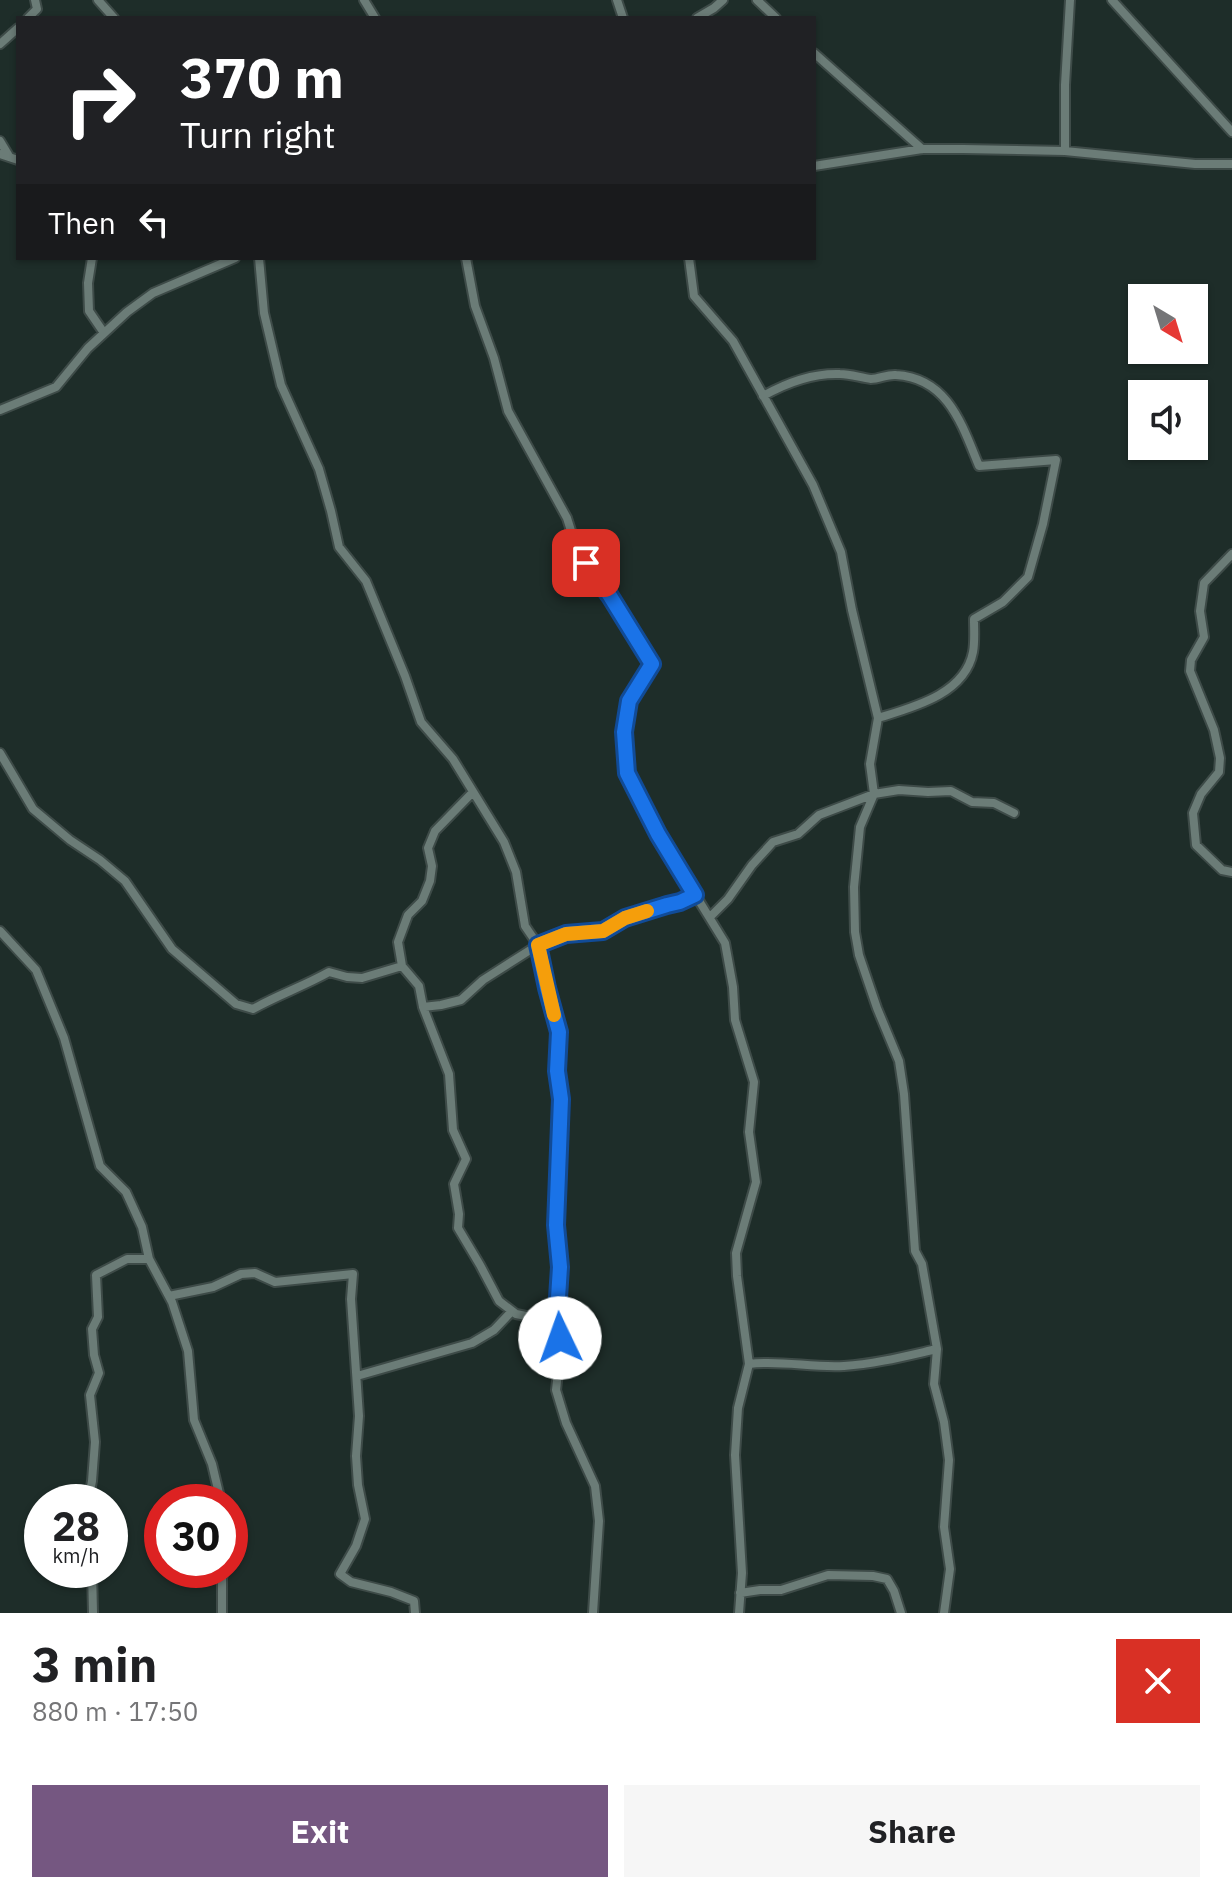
<!DOCTYPE html>
<meta charset="utf-8">
<style>
:root{--surface:#fff;--page:#f6f6f6;--text:#202124;--muted:#757577;--accent:#755781}
body{margin:0;font-family:"IBM Plex Sans",sans-serif;background:var(--page);color:var(--text);height:100vh;display:flex;flex-direction:column;font-size:30px;white-space:nowrap}
*{box-sizing:border-box;margin:0}
p{font-size:26px;color:var(--muted)}
.icon{flex:none;width:44px;height:44px;fill:none;stroke:currentColor;stroke-width:2;stroke-linecap:round;stroke-linejoin:round}
.map{position:relative;height:1613px;overflow:hidden}
.side{display:flex;flex-direction:column;background:var(--surface);flex:1}
.side>*{flex:none}
.top-card{position:absolute;left:16px;top:16px;width:800px;height:244px;border-radius:0px;box-shadow:0 2px 6px #0004;background:#202124;color:#fff;overflow:hidden}
.needle{width:52px;rotate:142deg}
.fabs{position:absolute;left:1128px;top:284px;display:grid;gap:16px}
.fabs a{display:grid;place-items:center;width:80px;height:80px;border-radius:0px;background:var(--surface);box-shadow:0 2px 6px #0004;font-size:40px}
.speed{position:absolute;left:24px;top:1484px;display:flex;gap:16px;font-size:40px;font-weight:700;text-align:center}
.speed>*{display:grid;place-content:center;width:104px;height:104px;border-radius:50%;background:var(--surface);box-shadow:0 2px 6px #0004;line-height:1}
.speed small{font-size:20px;font-weight:400}
.speed .limit{border:12px solid #d22;background:#fff;color:#111}
.pin{position:absolute;display:grid;place-items:center;width:68px;height:68px;color:#fff;margin:-34px;border-radius:16px;box-shadow:0 4px 12px #0006}
.me{position:absolute;width:88px;margin:-44px;rotate:357deg;stroke-linejoin:round;filter:drop-shadow(0 0 6px #0008)}
.turn{display:flex;align-items:center;gap:28px;height:168px;padding:0 32px;font-size:36px}
.turn .icon{width:104px;height:104px;stroke-width:2.5}
.turn b{display:block;font-size:56px;line-height:68px}
.then{display:flex;align-items:center;height:76px;padding:0 32px;background:#0003;gap:16px;font-size:30px}
.round{display:grid;place-items:center;flex:none;width:84px;height:84px;border-radius:0px;background:var(--page)}
.overview{display:flex;align-items:center;justify-content:space-between;height:136px;padding:0 32px}
h1{font-size:48px;font-weight:700;line-height:60px}
.button{display:flex;gap:16px;margin-top:auto;padding:16px 32px}
.button a{flex:1;height:92px;border-radius:0px;background:var(--accent);color:#fff;font-size:32px;font-weight:700;line-height:92px;text-align:center}
.button a+a{background:var(--page);color:var(--text)}
.map>svg:first-child{display:block}
.lines{fill:none;stroke-linecap:round;stroke-linejoin:round}
.minor-casing{stroke:#3e4b48;stroke-width:12}
.minor{stroke:#6b7c77;stroke-width:8}
.route-casing{stroke:#114b97;stroke-width:20}
.route{stroke:#1a73e8;stroke-width:14}
.slow{stroke:#f59e0b;stroke-width:14}
</style>
<div class="map">
<svg width="1232" height="1613" viewBox="0 0 1232 1613">
<rect width="100%" height="100%" fill="#1e2d29"/>
<g class="lines">
<defs>
<path id="minor" d="M98 0 114 18
M364 0 375 18
M617 0 623 18
M757 0 776 18
M1112 0 1232 132
M28 18 37 9 35 0
M697 18 714 8 723 0
M0 44 18 28
M814 53 922 149
M0 141 9 156
M1065 151V85L1070 0
M0 154 18 160
M814 166 922 149H963L1065 151 1195 164H1232
M92 258 88 283 89 311 104 333
M259 258 264 313 281 385 319 469 331 511 339 547 366 581 405 676 421 722 453 759 504 842 516 872 525 926 538 945 547 988 559 1032 557 1071 561 1099 556 1225 560 1267 558 1298 560 1355 556 1390 566 1423 595 1486 599 1521 593 1613
M466 258 475 306 494 358 508 411 567 518 578 553 610 596 652 664 629 701 624 732 627 773 658 834 725 943 733 987 735 1020 754 1082 749 1132 756 1182 736 1253 737 1276 749 1364 738 1408 735 1455 742 1573 739 1613
M689 258 694 296 733 341 813 485 841 552 852 610 878 718 870 764 874 794 860 827 854 887 855 932 859 955 877 1008 899 1061 904 1094 915 1251 922 1264 937 1349 934 1384 944 1422 949 1460 944 1527 950 1569 944 1613
M763 396C786 383 813 373 840 374 851 374 861 378 871 379 879 379 888 374 896 375 948 378 962 425 979 466L1056 460 1043 524 1028 577 1003 602 974 619C974 630 975 642 973 652 965 694 914 707 878 718
M0 410 56 387 88 348 127 312 153 293 235 258
M1232 554 1204 583 1200 611 1204 637 1191 660 1190 671 1214 730 1220 758 1219 772 1201 794 1193 813 1196 845 1222 870 1232 872
M0 753 33 809 70 840 100 860 125 881 172 949 236 1004 253 1009C278 995 304 986 329 972L347 977 362 978 402 966 419 986 423 1007 441 1005 461 1000 483 980 538 945 566 934 603 931 625 918 667 905 680 902 695 895
M710 917 728 899 752 865 773 842 798 834 819 815 874 794 899 790 928 792 951 791 972 802 994 803 1014 813
M0 931 36 970 64 1038 100 1166 126 1192 142 1227 149 1259 172 1302 188 1351 194 1420 212 1464 221 1502
M402 966 398 942 408 915 422 901 430 881 432 866 428 848 435 831 472 793
M423 1007 449 1074 453 1130 466 1159 454 1184 459 1214 458 1228 480 1265 499 1301 516 1314 541 1319 560 1338
M169 1296 213 1287 241 1274 255 1273 275 1282 353 1274 351 1299 359 1416 356 1456 358 1485 365 1519 356 1546 340 1574 351 1582 391 1592 414 1601 415 1613
M749 1364C781 1360 812 1368 844 1366 875 1364 906 1356 937 1349
M357 1376 472 1343 494 1330 512 1311
M88 1502 92 1481 95 1442 90 1395 99 1373 94 1355 92 1329 98 1317 96 1275 127 1259H149
M92 1570 93 1613
M740 1593 760 1590H781L828 1575 873 1576 887 1579 894 1591 901 1613
M222 1613V1578L224 1570"/>
</defs>
<use href="#minor" class="minor-casing"/>
<use href="#minor" class="minor"/>
</g>
<g class="lines">
<defs>
<path id="route" d="M560 1338 558 1298 560 1267 556 1225 561 1099 557 1071 559 1032 547 988 538 945 566 934 603 931 625 918 667 905 680 902 695 895 658 834 627 773 624 732 629 701 652 664 610 596 586 563"/>
</defs>
<use href="#route" class="route-casing"/>
<use href="#route" class="route"/>
<path class="slow" d="M554 1015 538 945 566 934 603 931 625 918 647 911"/>
</g>
</svg>
<div class="fabs">
<a><svg class="needle" viewBox="-14 -14 28 28"><path d="M0-13l5 13h-10z" fill="#e53935"/><path d="M0 13l5-13h-10z" fill="#757577"/></svg></a>
<a><svg class="icon" aria-label="sound" viewBox="0 0 24 24"><path d="M4 9h4l5-4v14l-5-4H4zM17 9q2 3 0 6"/></svg></a>
</div>
<div class="speed"><div>28<small>km/h</small></div><div class="limit">30</div></div>
<div class="pin" style="left:586px;top:563px;background:#d93025"><svg class="icon" aria-label="arrive" viewBox="0 0 24 24"><path d="M6 21V4h12l-3 4 3 4H6"/></svg></div>
<svg class="me" style="left:560px;top:1338px" viewBox="-20 -20 40 40"><circle r="19" fill="#fff"/><path d="M0-13L10 11 0 6-10 11z" fill="#1a73e8"/></svg>
<div class="top-card">
<div class="turn"><svg class="icon" aria-label="right" viewBox="0 0 24 24"><path d="M7 20v-9h11M14 6l5 5-5 5"/></svg><div><b>370 m</b>Turn right</div></div>
<div class="then">Then<svg class="icon" aria-label="left" viewBox="0 0 24 24"><path d="M17 20v-9H6M10 6l-5 5 5 5"/></svg></div>
</div>
</div>
<section class="side">
<div class="overview"><div><h1>3 min</h1><p>880 m · 17:50</p></div><a class="round" style="background:#d93025;color:#fff"><svg class="icon" aria-label="close" viewBox="0 0 24 24"><path d="M6 6l12 12M18 6L6 18"/></svg></a></div>
<div class="button"><a>Exit</a><a>Share</a></div>
</section>
